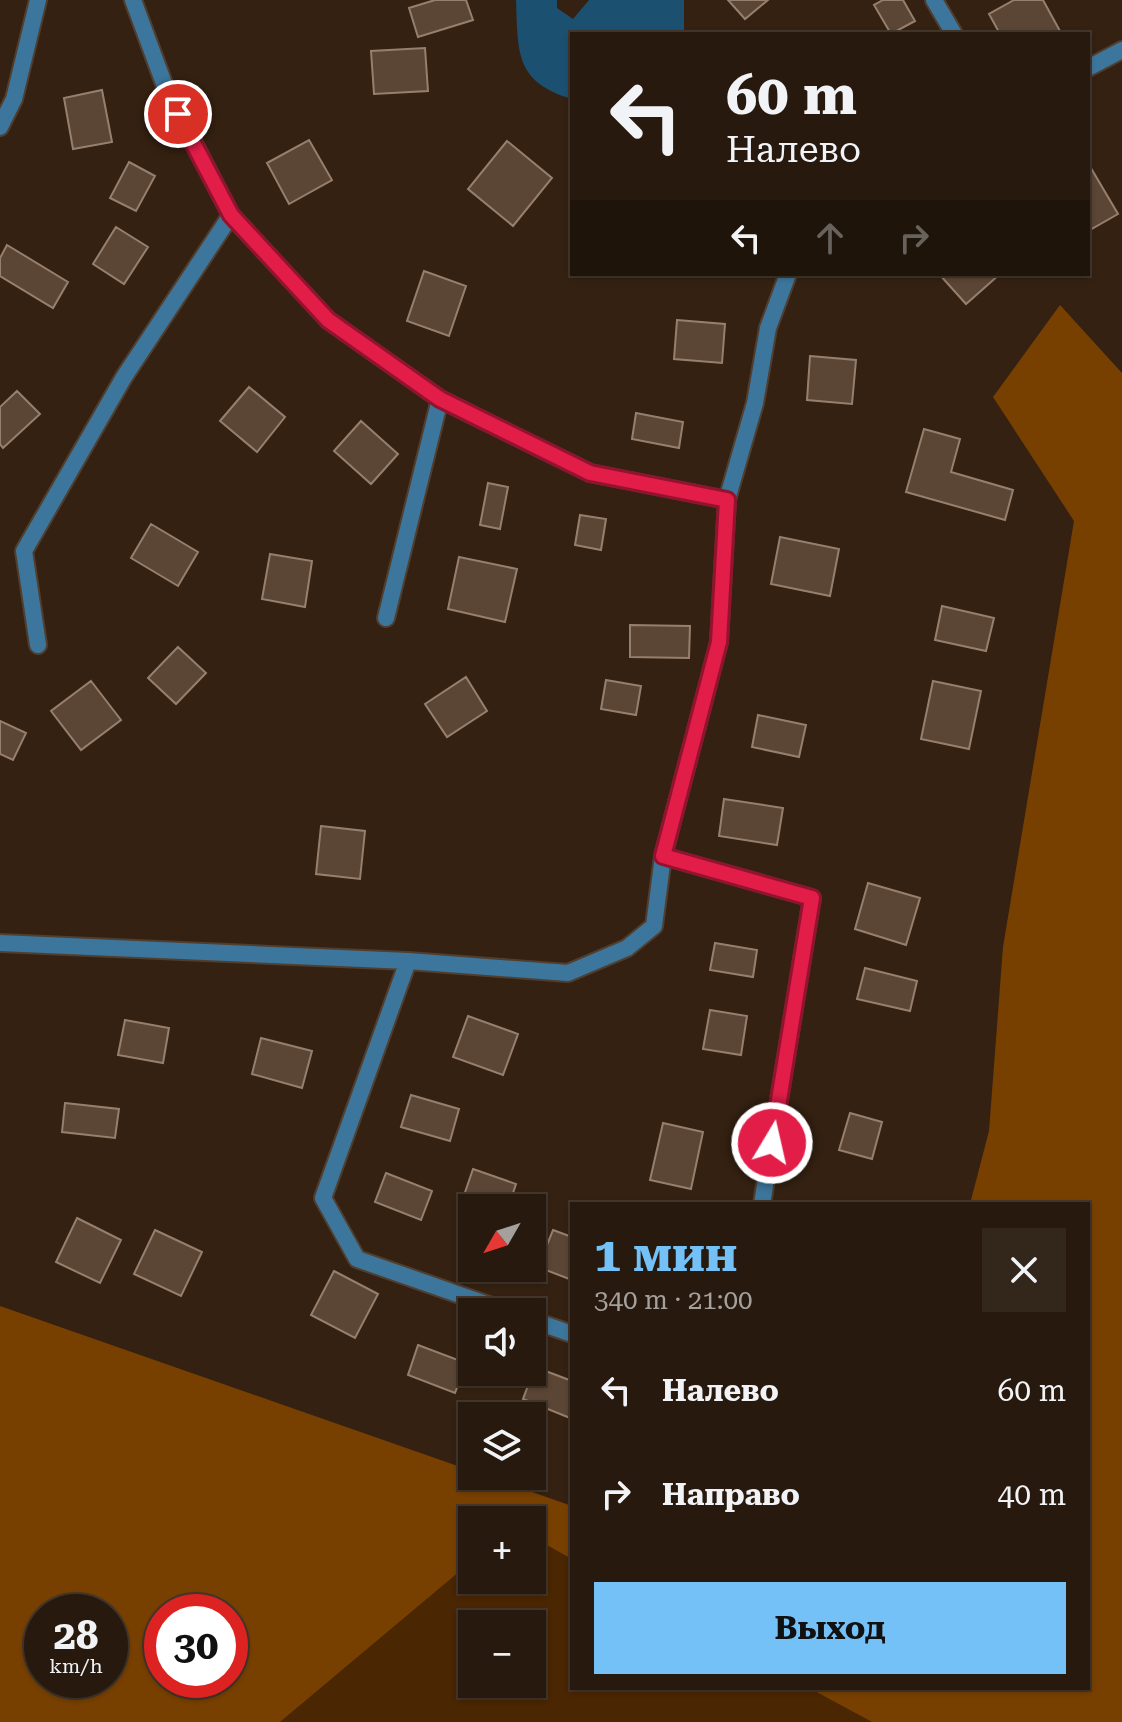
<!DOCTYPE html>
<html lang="ru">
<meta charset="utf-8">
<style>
:root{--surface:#27190d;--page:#33261b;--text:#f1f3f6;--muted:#a4a09d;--line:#43382e;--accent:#73c1f6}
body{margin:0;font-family:"Roboto Serif",serif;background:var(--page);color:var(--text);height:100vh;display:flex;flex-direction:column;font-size:30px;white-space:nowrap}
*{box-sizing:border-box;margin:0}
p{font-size:26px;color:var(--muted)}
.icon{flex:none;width:44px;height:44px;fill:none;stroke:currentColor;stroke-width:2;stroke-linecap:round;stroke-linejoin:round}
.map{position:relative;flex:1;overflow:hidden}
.side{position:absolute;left:570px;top:1202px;width:520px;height:488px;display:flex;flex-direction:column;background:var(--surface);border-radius:0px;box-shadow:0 2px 6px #0004,0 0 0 2px var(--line)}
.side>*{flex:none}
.banner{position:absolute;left:570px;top:32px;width:520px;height:244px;border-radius:0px;box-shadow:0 2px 6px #0004,0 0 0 2px var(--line);background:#27190d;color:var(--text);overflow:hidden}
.needle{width:52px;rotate:231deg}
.buttons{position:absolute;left:458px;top:1194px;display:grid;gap:16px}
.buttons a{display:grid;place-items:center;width:88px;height:88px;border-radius:0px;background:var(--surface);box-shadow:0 2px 6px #0004,0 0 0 2px var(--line);font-size:40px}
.speed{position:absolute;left:24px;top:1594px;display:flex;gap:16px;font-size:40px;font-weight:700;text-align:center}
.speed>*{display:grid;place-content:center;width:104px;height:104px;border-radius:50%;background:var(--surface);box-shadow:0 2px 6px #0004,0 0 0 2px var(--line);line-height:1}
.speed small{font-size:20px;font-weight:400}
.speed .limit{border:12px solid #d22;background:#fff;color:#111}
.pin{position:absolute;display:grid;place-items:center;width:68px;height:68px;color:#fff;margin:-34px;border:4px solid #fff;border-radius:50%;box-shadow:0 2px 8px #0007}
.me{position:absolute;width:88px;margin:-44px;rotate:9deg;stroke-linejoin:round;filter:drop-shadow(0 0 6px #0008)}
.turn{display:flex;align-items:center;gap:28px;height:168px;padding:0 24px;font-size:36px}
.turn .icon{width:104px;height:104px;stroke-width:2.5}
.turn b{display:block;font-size:56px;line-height:68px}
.lanes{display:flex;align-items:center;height:76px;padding:0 24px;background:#0003;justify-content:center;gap:40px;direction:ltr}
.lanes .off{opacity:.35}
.round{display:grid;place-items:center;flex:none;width:84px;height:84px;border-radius:0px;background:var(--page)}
.head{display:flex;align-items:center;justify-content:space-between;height:136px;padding:0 24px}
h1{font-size:48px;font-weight:700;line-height:60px;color:var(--accent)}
.cta{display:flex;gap:16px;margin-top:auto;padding:16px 24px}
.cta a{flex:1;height:92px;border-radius:0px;background:var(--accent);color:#111;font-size:32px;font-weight:700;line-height:92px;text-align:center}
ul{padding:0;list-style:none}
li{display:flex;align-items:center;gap:24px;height:104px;padding:0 24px}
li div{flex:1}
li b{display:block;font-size:30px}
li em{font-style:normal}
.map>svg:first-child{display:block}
.green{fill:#4a2602;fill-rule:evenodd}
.forest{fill:#784000;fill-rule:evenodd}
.water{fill:#1c5070}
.building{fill:#5b4534;stroke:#977f6d;stroke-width:2}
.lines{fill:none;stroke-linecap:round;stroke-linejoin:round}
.street-casing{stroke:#503e2f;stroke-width:20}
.street{stroke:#3d769c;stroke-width:16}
.route-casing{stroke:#92132f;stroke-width:20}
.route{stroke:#e11d48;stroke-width:14}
</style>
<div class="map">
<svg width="1122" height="1722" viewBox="0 0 1122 1722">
<rect width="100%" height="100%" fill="#342111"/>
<path class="green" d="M532 1537 572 1559V1688H809L872 1722H280L472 1561V1580H532ZM472 1624H532V1684H472Z"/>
<path class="forest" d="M1060 305 1122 373V1722H872L809 1688H1088V1204H970L989 1131 1003 947 1074 521 993 397Z
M0 1306 472 1471V1476H487L572 1506V1559L532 1537V1520H472V1561L280 1722H0ZM42 1612H110V1680H42ZM162 1612H230V1680H162Z"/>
<path class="water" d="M516 0H557V8L573 19 589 0H684V34H572V99C515 82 518 53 516 0Z"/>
<path class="building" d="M435 0H466L473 20 418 37 409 8Z
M728 0H768L745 19Z
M883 0H903L915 21 891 34 874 5Z
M1014 0H1043L1060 31 1054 34H1000L989 14Z
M425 48 428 91 374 94 371 51Z
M102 90 112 142 73 149 64 98Z
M309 140 332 180 289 204 267 163Z
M507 141 552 178 513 226 468 189Z
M129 162 155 176 136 211 110 198Z
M1088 163 1118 214 1088 231Z
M116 227 148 247 124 284 93 264Z
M7 245 68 282 53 308 0 276V258Z
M424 271 466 286 449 336 407 321Z
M939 274H1000L966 304Z
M677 320 725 324 722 363 674 359Z
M810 356 856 360 852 404 807 400Z
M249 387 285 417 257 452 220 421Z
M17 391 40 414 3 448 0 444V407Z
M636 413 683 422 679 448 632 439Z
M361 421 398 454 371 484 334 451Z
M924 429 960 439 951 472 1013 490 1005 520 906 492Z
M488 483 508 487 500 529 480 525Z
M580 515 606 519 601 550 575 545Z
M151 524 198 552 178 586 131 558Z
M780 537 839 549 830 596 771 584Z
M270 554 312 561 305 607 262 599Z
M459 557 517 569 505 622 448 609Z
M942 606 994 618 986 651 935 640Z
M630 625 690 626 689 658 630 657Z
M178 647 206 673 176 704 148 678Z
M466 677 487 711 447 737 425 704Z
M606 680 641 686 636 715 601 709Z
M91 681 121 720 81 750 51 711Z
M933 681 981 691 969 749 921 739Z
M758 715 806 725 799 757 752 747Z
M0 721 26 733 13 760 0 754Z
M724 799 783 808 777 845 719 836Z
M321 826 365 831 360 879 316 874Z
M868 883 920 898 906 945 855 929Z
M715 943 757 950 753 977 710 970Z
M865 968 917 981 910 1011 857 999Z
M710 1010 747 1016 741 1055 703 1049Z
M468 1016 518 1034 503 1075 453 1057Z
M125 1020 169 1028 163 1063 118 1055Z
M261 1038 312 1051 302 1088 252 1074Z
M411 1095 459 1109 450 1141 401 1127Z
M65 1103 119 1109 115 1138 62 1132Z
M850 1113 882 1122 872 1159 839 1150Z
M663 1123 703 1132 691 1189 650 1180Z
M473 1169 516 1184 508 1208H484L462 1201Z
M386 1173 432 1191 421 1220 375 1202Z
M77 1218 121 1240 100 1283 56 1262Z
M155 1230 202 1252 181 1296 134 1274Z
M553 1230 572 1237V1280L538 1267Z
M334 1271 378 1294 355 1338 311 1315Z
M418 1345 466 1363 455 1393 408 1375Z
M535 1367 572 1381 570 1418 523 1399Z"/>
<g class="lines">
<defs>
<path id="street" d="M133 0 166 89 231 215 328 320 440 399 590 473 727 500
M934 0 954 34
M1088 68 1122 50
M0 127 14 99 38 0
M386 618 440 399
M38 645 24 551 124 377 231 215
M663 856 812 898 762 1204
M0 943 408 961 568 973 627 948 654 926 663 856 719 642 727 500 755 403 768 328 788 274
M408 961 323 1198 357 1259 509 1312
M532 1320 572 1334"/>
</defs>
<use href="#street" class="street-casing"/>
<use href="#street" class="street"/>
</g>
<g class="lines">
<defs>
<path id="route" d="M178 114 231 215 328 320 440 399 590 473 727 500 719 642 663 856 812 898 772 1143"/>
</defs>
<use href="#route" class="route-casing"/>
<use href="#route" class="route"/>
</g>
</svg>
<div class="buttons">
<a><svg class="needle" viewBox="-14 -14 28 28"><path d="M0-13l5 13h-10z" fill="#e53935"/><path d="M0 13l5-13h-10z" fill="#a4a09d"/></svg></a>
<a><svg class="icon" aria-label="sound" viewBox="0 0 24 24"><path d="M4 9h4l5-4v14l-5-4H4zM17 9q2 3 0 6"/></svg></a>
<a><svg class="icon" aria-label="layers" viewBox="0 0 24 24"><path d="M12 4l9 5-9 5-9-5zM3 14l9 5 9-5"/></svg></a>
<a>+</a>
<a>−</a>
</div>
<div class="speed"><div>28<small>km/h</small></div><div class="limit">30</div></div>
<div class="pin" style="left:178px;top:114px;background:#d93025"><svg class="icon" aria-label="arrive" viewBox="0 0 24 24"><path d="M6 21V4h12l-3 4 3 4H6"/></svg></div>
<svg class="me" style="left:772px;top:1143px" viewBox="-20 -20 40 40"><circle r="17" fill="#e11d48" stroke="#fff" stroke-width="3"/><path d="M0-11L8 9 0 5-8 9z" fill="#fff"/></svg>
<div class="banner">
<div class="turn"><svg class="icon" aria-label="left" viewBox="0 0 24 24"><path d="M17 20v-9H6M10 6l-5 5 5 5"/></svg><div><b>60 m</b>Налево</div></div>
<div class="lanes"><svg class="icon" aria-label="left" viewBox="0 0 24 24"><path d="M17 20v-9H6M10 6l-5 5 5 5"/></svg><svg class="icon off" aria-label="ahead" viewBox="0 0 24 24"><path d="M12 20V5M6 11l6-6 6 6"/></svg><svg class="icon off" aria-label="right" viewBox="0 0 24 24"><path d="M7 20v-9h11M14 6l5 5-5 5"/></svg></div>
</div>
<section class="side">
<div class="head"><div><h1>1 мин</h1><p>340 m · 21:00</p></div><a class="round"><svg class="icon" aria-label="close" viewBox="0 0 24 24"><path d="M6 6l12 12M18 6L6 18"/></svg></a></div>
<ul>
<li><svg class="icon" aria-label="left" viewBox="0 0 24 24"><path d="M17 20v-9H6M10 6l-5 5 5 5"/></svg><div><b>Налево</b></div><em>60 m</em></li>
<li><svg class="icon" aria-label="right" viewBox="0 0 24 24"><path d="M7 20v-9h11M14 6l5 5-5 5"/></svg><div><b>Направо</b></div><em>40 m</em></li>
</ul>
<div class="cta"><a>Выход</a></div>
</section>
</div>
